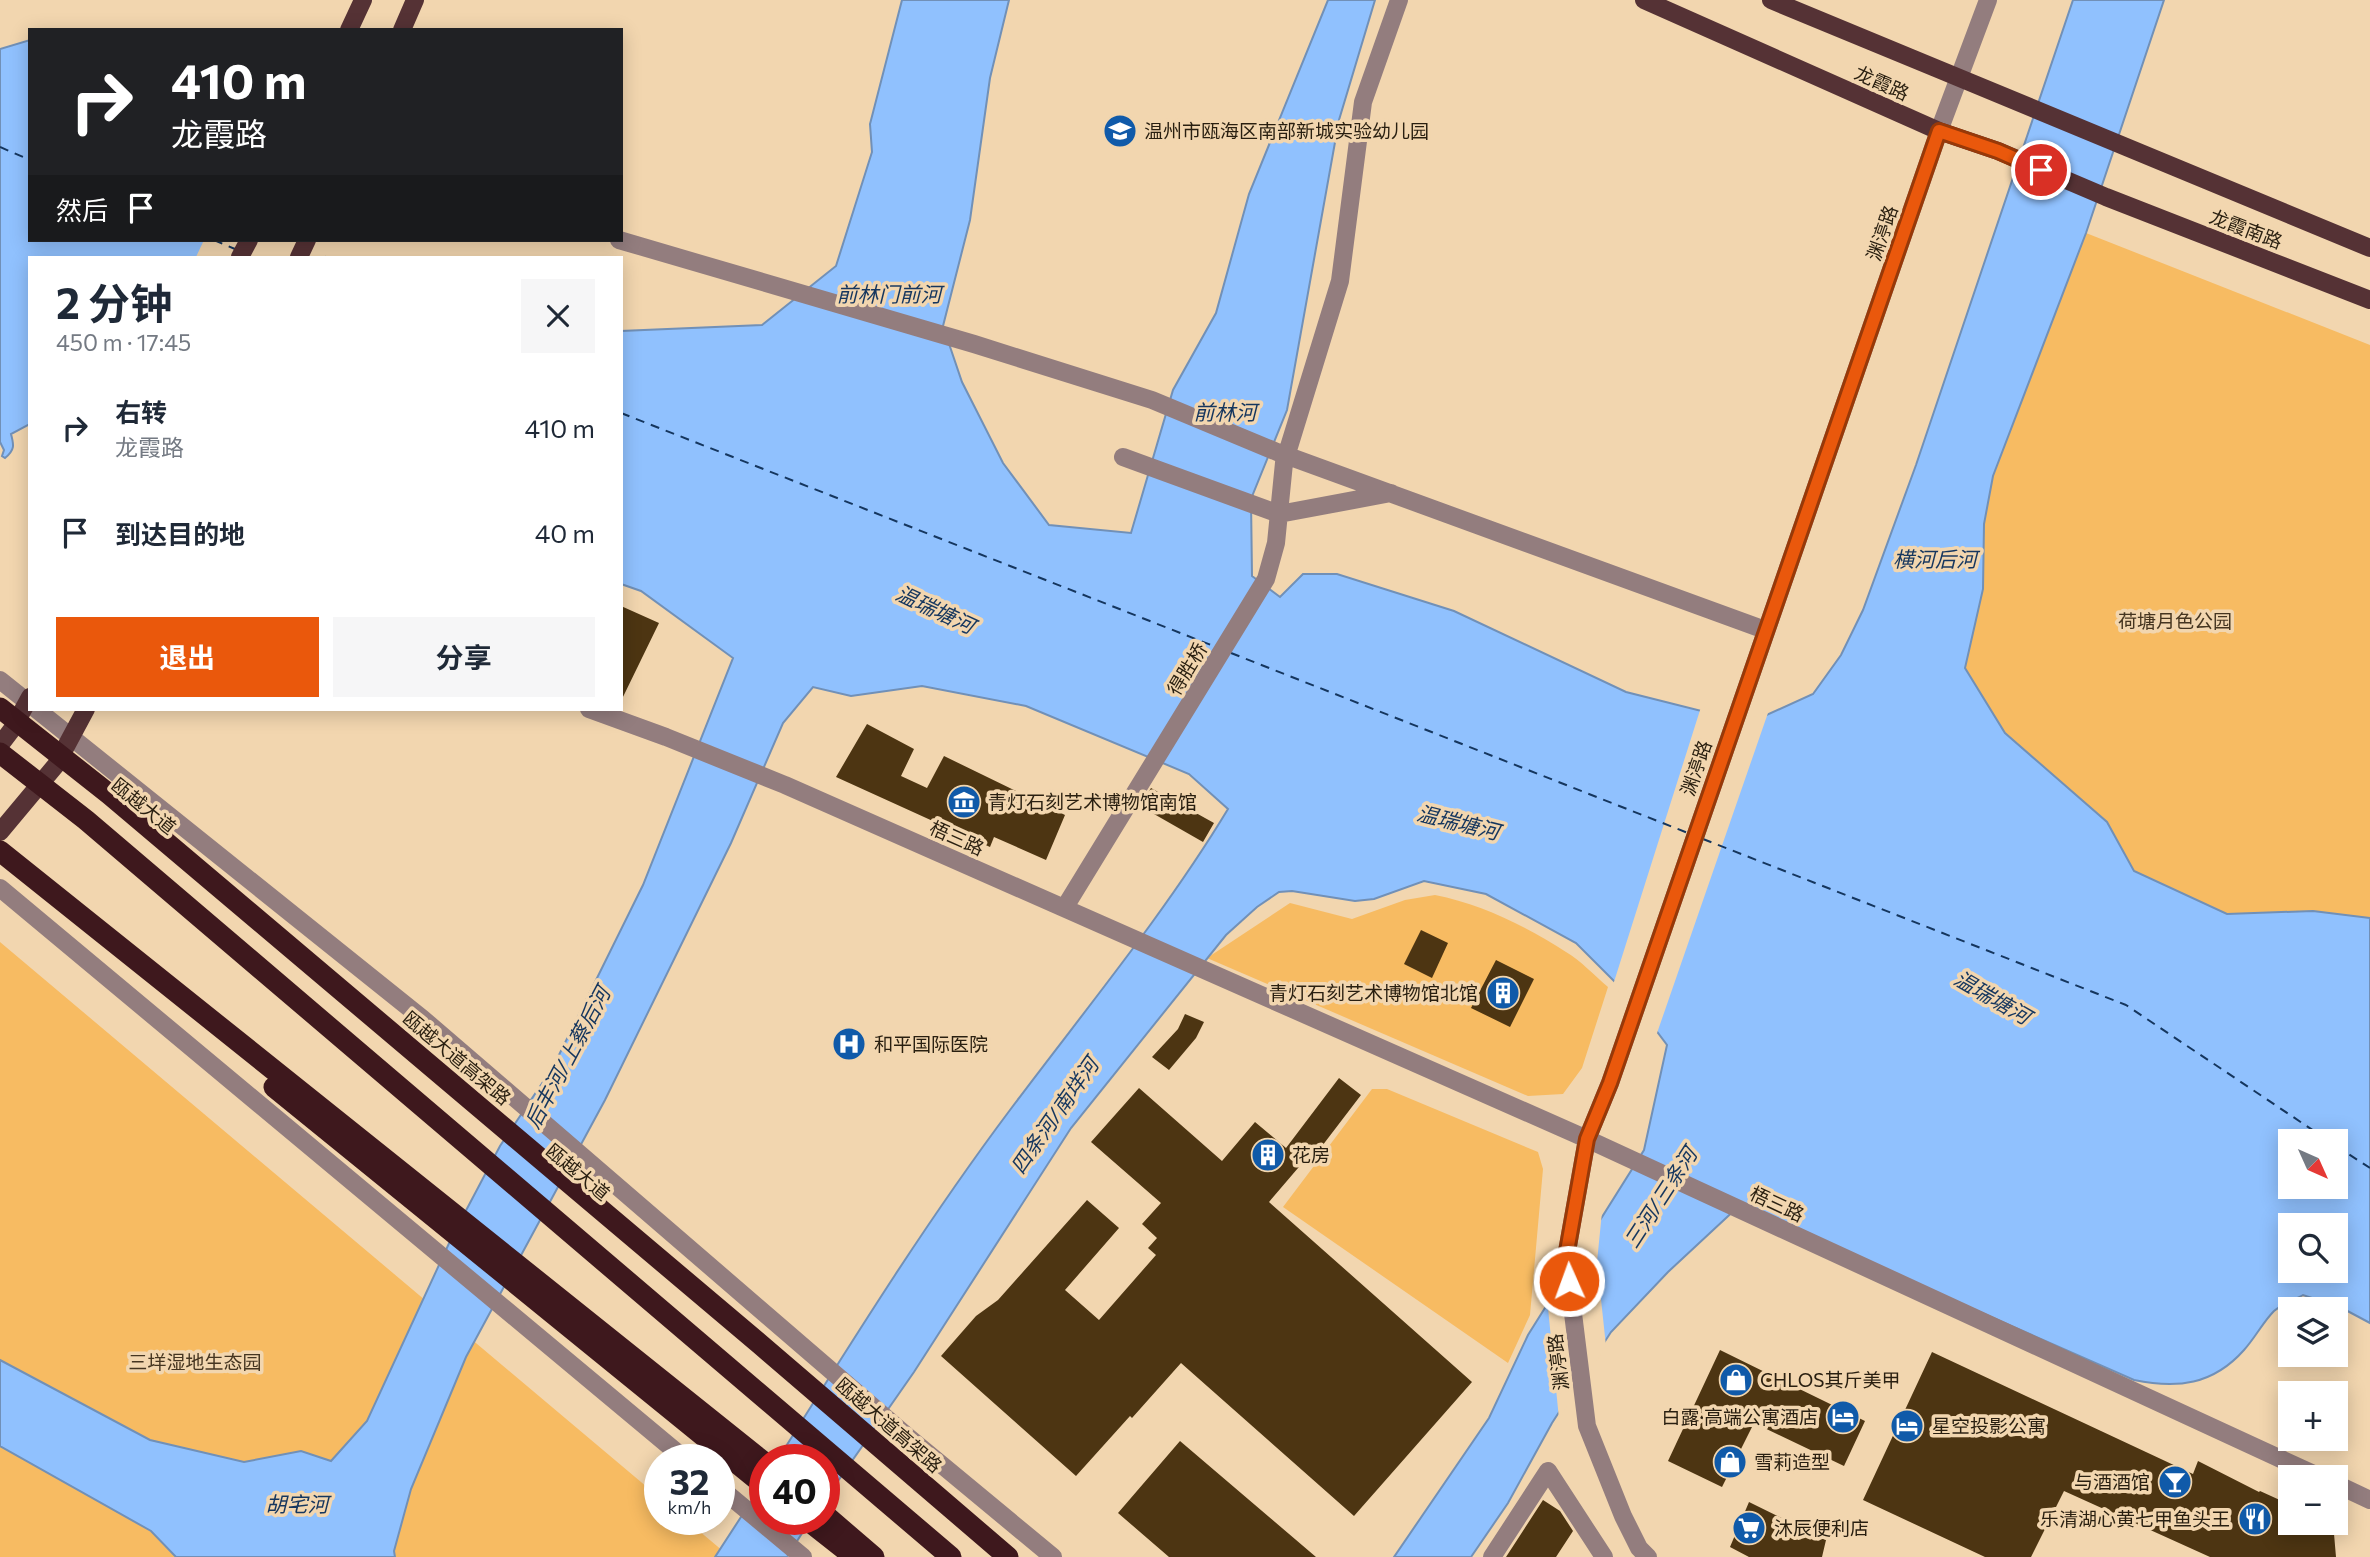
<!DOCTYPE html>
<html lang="zh">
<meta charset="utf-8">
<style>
:root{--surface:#fff;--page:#f6f6f7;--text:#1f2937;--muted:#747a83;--accent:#ea580c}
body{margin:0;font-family:Commissioner,"Noto Sans SC",sans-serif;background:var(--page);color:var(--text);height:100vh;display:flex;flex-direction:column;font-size:26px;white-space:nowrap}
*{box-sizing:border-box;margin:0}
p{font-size:23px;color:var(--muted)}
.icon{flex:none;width:38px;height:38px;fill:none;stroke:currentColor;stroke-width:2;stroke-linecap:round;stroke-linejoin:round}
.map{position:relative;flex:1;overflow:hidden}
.panel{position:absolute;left:28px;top:256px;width:595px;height:455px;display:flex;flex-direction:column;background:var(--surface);border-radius:0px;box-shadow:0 4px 18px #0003}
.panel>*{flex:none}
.banner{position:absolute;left:28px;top:28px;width:595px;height:214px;border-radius:0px;box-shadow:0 4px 18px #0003;background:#202124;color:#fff;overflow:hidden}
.needle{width:46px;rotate:135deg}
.fabs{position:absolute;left:2278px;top:1129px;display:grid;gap:14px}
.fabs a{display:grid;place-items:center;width:70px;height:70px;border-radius:0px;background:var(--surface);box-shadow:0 4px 18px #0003;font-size:35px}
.speed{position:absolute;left:644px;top:1444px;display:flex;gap:14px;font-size:35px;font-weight:700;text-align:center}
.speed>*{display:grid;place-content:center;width:91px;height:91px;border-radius:50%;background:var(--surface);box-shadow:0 4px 18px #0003;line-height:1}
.speed small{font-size:18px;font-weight:400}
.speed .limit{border:10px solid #d22;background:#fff;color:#111}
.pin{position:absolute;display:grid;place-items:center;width:60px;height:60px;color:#fff;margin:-30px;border:4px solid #fff;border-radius:50%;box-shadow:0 2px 7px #0007}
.me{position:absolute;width:77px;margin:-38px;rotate:358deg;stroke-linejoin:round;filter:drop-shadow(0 0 5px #0008)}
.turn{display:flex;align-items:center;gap:24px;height:147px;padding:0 28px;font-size:32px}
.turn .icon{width:91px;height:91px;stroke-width:2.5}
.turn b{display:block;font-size:49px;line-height:60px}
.then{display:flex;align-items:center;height:66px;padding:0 28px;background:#0003;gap:14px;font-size:26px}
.round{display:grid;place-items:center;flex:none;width:74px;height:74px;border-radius:0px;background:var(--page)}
.overview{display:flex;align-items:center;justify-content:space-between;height:119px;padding:0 28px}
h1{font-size:42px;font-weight:700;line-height:52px}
.cta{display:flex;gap:14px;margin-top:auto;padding:14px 28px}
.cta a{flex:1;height:80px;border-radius:0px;background:var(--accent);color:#fff;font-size:28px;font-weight:700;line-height:80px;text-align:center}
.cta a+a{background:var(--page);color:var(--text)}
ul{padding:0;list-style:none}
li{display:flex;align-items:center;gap:21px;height:105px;padding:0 28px}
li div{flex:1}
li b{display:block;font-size:26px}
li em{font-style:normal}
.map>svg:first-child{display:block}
.green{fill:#f7bb62}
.water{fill:#90c1fe;stroke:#7190b7;stroke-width:2;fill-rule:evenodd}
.pier{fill:#f2d6af}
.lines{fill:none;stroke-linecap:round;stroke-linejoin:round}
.ferry{stroke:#15365e;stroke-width:2;stroke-dasharray:9 7;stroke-linecap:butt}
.building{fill:#4d3512}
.minor{stroke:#937d7e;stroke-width:18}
.major{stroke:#553235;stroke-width:18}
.highway{stroke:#3e181d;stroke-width:21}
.route-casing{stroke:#983908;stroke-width:18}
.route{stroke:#ea580c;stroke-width:12}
.labels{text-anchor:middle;stroke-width:7;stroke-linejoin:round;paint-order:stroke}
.street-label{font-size:19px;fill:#291f10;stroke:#f2d6af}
.poi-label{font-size:19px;fill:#291f10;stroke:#f2d6af;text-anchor:start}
.park-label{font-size:19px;fill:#453520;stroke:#f2d6af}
.water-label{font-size:21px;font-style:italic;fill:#15365e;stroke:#f2d6af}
</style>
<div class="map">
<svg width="2370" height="1557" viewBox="0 0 2370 1557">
<rect width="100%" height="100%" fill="#f2d6af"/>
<path class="green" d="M2086 233 2370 345V918L2313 911 2227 914 2134 871 2107 822 2005 733 1965 668 1983 589 1984 524 1993 476Z
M1435 895C1481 904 1526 926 1566 952 1581 961 1594 975 1608 987L1582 1068 1563 1094 1528 1096 1207 958 1290 903 1352 919 1405 900Z
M0 942 660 1498V1519H685L730 1557H0Z
M1372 1089H1387L1538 1152 1543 1169 1530 1315 1508 1363 1283 1207Z"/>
<path class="water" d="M902 0H1009L990 78 970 220 943 326 962 382 1003 463 1049 525 1131 533 1173 390 1216 313 1249 194 1328 0H1375L1339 120 1287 410 1251 499 1252 576 1280 597 1303 574H1337L1454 611 1626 692 1749 723 1813 694 1841 655 1863 610 1916 465 2073 0H2164L2086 233 1993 476 1984 524 1983 589 1965 668 2005 733 2107 822 2134 871 2227 914 2313 911 2370 918V1323L2340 1307 2303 1295C2294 1300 2282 1304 2274 1311 2263 1322 2255 1338 2244 1350 2213 1385 2177 1389 2134 1380L1739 1206 1668 1272 1611 1332 1552 1423 1508 1503 1471 1557H1394L1489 1418 1528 1335 1644 1150 1667 1045 1634 1001 1576 943 1486 894 1424 881 1374 899 1355 901 1292 891 1279 892 1257 907 1226 935 1071 1128 914 1372 824 1501V1460L778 1459C852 1341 926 1222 1010 1110 1084 1011 1164 915 1228 809L1189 774 1026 706 922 686 851 696 813 687 783 723 731 843 605 1100 466 1357 411 1489 394 1551 395 1557H176L151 1531 0 1446V1360L150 1440 244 1462 301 1451 331 1461 367 1421 451 1239 500 1146 553 1067 643 885 733 658 641 591 621 584V331L762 325 836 266 872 152 870 124ZM2291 1141H2336V1186H2291ZM2291 1225H2336V1270H2291Z
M30 40V240H317L325 257H30V424L11 434C14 445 15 450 5 458L2 456 4 450 0 442V49Z
M765 1480V1519H811L787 1557H715Z"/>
<path class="pier" d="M204 240H321L327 253 325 257H196Z
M1701 707 1749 719 1769 710 1656 1036 1631 1004 1613 985Z
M1602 1212 1597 1262 1606 1346 1559 1419 1547 1298Z"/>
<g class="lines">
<path class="ferry" d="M0 147 30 160
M214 240 235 249
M621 413 1216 647
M1231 653 1688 833
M1703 839 2126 1005 2329 1141
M2336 1146 2370 1168"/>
</g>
<path class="building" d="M621 606 659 623 621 701Z
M867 724 914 749 901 776 927 788 944 756 1065 815 1046 860 994 837 990 847 836 777Z
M1151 788 1214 823 1203 842 1140 806Z
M1421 930 1448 943 1432 978 1404 964Z
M1496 960 1534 979 1510 1027 1471 1008Z
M1185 1014 1204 1022 1196 1038 1169 1070 1152 1057 1178 1029Z
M1339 1078 1361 1095 1319 1150 1316 1147 1269 1202 1472 1382 1354 1516 1181 1363 1132 1418 1130 1416 1076 1476 941 1356 976 1316 998 1300 1087 1200 1119 1228 1065 1290 1099 1320 1156 1255 1148 1248 1157 1238 1142 1224 1161 1203 1091 1142 1139 1088 1222 1161 1255 1122 1286 1148Z
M1720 1350 1865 1421 1844 1466 1754 1423 1722 1487 1668 1461Z
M1932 1352 2193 1474 2198 1461 2259 1492 2260 1491 2291 1505V1522H2333L2336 1557H2210L2064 1491 2031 1557H1985L1863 1500Z
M1180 1441 1316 1557H1169L1118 1513Z
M1543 1500 1560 1511 1573 1531 1556 1557H1506Z
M1749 1502 1826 1540 1822 1557H1749L1730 1547Z"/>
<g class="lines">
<path class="minor" d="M619 240 974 344 1152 400 1277 452 1765 630
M1123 457 1279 514 1391 493
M0 680 30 704
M36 709 423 1019 907 1436 1053 1557
M589 709 666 737 785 785 1587 1139 2320 1477
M0 888 686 1460
M1065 907 1266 579 1276 543 1284 463 1340 281 1363 102 1399 0
M2336 1484 2370 1500
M719 1487 803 1557
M1492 1557 1548 1471 1604 1557
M1648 1557 1639 1548 1623 1516 1587 1426 1566 1257 1587 1139 1610 1083 1939 131 1988 0"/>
<path class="major" d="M1644 0 1939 131 1998 151 2106 197 2370 300
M1771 0C1971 82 2170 167 2370 248
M349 30 363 0
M402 30 415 0
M240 257 249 240
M299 257 307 240
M0 745 13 728 30 697
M0 832 56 765 86 709"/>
<path class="highway" d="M0 708 109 794 761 1345 1008 1557
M0 753 86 820 951 1557
M0 851 765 1463
M274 1087 765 1486
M824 1514 874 1557
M806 1519 853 1556"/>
</g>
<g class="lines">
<defs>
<path id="route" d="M1569 1281 1566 1257 1587 1139 1610 1083 1939 131 1998 151 2041 170"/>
</defs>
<use href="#route" class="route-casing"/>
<use href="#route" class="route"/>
</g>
<defs>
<symbol id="school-disc" viewBox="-11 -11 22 22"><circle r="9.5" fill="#105aa9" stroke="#f2d6af"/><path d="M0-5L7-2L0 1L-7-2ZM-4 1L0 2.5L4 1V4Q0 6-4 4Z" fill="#fff"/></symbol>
<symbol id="museum-disc" viewBox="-11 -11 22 22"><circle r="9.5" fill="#105aa9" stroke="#f2d6af"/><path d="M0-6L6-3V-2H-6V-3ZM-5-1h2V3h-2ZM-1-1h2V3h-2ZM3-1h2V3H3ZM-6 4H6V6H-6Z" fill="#fff"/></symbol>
<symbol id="building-disc" viewBox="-11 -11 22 22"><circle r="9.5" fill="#105aa9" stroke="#f2d6af"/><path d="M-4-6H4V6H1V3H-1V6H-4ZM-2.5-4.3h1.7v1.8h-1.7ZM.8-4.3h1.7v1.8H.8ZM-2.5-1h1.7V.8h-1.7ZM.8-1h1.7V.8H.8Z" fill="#fff"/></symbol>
<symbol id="hospital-disc" viewBox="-11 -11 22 22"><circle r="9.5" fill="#105aa9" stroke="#f2d6af"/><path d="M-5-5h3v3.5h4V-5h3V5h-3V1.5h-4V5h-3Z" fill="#fff"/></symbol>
<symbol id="shop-disc" viewBox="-11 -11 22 22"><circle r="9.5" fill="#105aa9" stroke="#f2d6af"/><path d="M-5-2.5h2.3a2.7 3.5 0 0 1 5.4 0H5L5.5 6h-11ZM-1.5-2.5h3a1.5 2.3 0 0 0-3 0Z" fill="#fff"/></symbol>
<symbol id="hotel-disc" viewBox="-11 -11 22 22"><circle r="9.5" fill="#105aa9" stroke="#f2d6af"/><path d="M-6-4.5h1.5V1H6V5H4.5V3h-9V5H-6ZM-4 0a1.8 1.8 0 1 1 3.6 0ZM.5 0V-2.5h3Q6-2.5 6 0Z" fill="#fff"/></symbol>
<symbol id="bar-disc" viewBox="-11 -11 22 22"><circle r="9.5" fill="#105aa9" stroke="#f2d6af"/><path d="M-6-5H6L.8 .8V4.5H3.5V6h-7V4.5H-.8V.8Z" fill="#fff"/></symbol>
<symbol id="restaurant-disc" viewBox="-11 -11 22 22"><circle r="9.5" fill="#105aa9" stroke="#f2d6af"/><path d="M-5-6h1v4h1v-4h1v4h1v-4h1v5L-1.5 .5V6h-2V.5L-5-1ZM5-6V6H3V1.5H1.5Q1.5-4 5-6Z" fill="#fff"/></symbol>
<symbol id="supermarket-disc" viewBox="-11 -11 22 22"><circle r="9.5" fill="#105aa9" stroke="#f2d6af"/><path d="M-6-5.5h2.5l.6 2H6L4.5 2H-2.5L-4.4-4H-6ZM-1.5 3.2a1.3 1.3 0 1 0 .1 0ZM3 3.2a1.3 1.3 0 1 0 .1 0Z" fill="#fff"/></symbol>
</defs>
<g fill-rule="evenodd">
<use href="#school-disc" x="1101" y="112" width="38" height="38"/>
<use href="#museum-disc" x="945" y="783" width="38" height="38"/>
<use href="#building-disc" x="1484" y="974" width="38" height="38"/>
<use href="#hospital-disc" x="830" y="1025" width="38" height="38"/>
<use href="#building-disc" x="1249" y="1136" width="38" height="38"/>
<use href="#shop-disc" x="1717" y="1361" width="38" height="38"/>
<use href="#hotel-disc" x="1824" y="1398" width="38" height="38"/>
<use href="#hotel-disc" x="1888" y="1407" width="38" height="38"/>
<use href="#shop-disc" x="1711" y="1443" width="38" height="38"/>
<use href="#bar-disc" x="2156" y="1463" width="38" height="38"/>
<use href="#restaurant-disc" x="2236" y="1500" width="38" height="38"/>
<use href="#supermarket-disc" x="1730" y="1509" width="38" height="38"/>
</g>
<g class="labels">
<g class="street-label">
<text transform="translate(1882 83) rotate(24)" y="7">龙霞路</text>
<text transform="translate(2246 229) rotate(21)" y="7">龙霞南路</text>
<text transform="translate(1882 233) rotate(-71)" y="7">渊渟路</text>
<text transform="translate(1187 669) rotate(-59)" y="7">得胜桥</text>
<text transform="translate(1696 768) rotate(-71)" y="7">渊渟路</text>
<text transform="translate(144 806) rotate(39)" y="7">瓯越大道</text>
<text transform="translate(957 838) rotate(24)" y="7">梧三路</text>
<text transform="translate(457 1058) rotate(40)" y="7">瓯越大道高架路</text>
<text transform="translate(578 1172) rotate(40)" y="7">瓯越大道</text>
<text transform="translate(1777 1204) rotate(25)" y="7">梧三路</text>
<text transform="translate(1558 1362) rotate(-97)" y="7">渊渟路</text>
<text transform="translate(889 1425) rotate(41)" y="7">瓯越大道高架路</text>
</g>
<g class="poi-label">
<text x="1144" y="138">温州市瓯海区南部新城实验幼儿园</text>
<text x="988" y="809">青灯石刻艺术博物馆南馆</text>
<text x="1478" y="1000" text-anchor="end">青灯石刻艺术博物馆北馆</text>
<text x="874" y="1051">和平国际医院</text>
<text x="1292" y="1162">花房</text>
<text x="1760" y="1387">CHLOS其斤美甲</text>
<text x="1818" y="1424" text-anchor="end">白露·高端公寓酒店</text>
<text x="1932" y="1433">星空投影公寓</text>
<text x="1754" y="1469">雪莉造型</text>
<text x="2150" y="1489" text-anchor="end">与酒酒馆</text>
<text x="2230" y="1526" text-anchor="end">乐清湖心黄七甲鱼头王</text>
<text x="1774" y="1535">沐辰便利店</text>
</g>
<g class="park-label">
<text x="2175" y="628">荷塘月色公园</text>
<text x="195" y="1369">三垟湿地生态园</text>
</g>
<g class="water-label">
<text x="889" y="302">前林门前河</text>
<text x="1225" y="420">前林河</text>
<text x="1935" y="567">横河后河</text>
<text transform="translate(935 610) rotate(25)" y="7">温瑞塘河</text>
<text transform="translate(1458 823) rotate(14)" y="7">温瑞塘河</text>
<text transform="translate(1992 998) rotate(30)" y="7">温瑞塘河</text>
<text transform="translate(568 1058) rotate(-62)" y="7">后丰河/上蔡后河</text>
<text transform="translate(1055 1116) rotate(-55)" y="7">四条河/南垟河</text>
<text transform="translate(1661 1198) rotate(-57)" y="7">三河/三条河</text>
<text x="297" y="1512">胡宅河</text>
</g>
</g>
</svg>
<div class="fabs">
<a><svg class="needle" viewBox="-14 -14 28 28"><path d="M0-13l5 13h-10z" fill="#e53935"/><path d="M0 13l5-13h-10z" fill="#747a83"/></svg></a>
<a><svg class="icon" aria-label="search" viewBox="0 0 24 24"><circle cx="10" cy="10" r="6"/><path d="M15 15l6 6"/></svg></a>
<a><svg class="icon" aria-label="layers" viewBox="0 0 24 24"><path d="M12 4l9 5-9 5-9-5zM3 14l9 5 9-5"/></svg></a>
<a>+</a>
<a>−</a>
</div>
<div class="speed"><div>32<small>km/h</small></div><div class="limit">40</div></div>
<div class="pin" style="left:2041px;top:170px;background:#d93025"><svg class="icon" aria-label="arrive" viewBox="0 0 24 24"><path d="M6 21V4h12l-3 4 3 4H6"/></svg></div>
<svg class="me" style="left:1569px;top:1281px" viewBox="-20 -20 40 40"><circle r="17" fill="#ea580c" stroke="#fff" stroke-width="3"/><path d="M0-11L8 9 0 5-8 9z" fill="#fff"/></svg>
<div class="banner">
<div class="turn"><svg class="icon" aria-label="right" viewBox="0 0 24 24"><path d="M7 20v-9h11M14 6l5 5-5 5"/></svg><div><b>410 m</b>龙霞路</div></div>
<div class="then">然后<svg class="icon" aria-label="arrive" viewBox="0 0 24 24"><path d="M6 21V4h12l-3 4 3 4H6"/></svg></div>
</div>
<section class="panel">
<div class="overview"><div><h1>2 分钟</h1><p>450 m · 17:45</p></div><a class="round"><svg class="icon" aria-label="close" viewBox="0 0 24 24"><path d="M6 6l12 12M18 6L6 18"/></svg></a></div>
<ul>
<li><svg class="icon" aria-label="right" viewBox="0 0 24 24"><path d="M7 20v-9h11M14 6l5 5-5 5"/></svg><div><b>右转</b><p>龙霞路</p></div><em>410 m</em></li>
<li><svg class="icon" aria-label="arrive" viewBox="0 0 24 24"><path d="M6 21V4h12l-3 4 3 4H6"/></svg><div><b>到达目的地</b></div><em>40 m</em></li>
</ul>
<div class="cta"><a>退出</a><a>分享</a></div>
</section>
</div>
